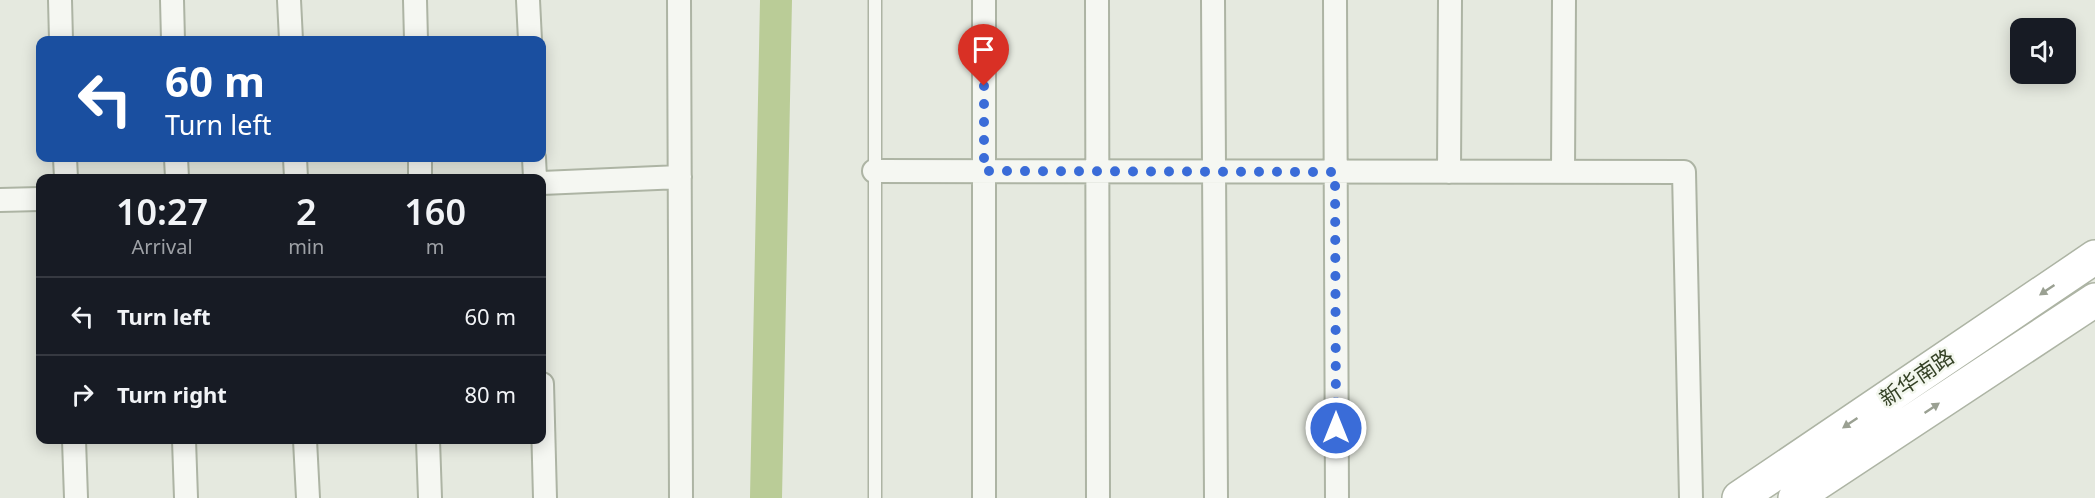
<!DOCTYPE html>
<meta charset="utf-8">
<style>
:root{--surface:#171b24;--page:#20242c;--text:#f1f3f6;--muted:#9ea1a6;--line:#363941}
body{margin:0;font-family:"Noto Sans","Noto Sans SC",sans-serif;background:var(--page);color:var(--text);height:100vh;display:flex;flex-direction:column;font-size:22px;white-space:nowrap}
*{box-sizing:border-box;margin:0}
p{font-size:20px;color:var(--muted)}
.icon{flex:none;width:33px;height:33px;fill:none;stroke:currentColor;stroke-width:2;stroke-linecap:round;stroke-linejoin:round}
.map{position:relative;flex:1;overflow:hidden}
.side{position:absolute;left:36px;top:174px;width:510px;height:270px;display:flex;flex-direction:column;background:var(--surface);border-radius:12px;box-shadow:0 3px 15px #0003}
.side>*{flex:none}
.banner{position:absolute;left:36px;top:36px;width:510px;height:126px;border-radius:12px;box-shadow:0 3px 15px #0003;background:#1a4fa0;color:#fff;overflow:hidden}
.controls{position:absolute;left:2010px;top:18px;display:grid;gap:12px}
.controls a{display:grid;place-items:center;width:66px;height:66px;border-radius:12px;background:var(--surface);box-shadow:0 3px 15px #0003;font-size:30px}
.pin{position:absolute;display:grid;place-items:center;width:51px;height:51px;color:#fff;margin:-62px -26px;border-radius:50% 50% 50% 0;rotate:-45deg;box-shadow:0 0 6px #0007}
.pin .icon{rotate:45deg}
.me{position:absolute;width:66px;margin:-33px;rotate:0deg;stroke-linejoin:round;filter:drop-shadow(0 0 4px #0008)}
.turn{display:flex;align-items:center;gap:21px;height:126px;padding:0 30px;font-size:27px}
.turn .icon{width:78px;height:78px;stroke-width:2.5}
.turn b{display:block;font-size:42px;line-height:51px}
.eta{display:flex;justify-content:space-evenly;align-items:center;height:102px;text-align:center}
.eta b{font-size:36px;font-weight:600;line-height:42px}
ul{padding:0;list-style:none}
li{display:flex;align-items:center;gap:18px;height:78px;padding:0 30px;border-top:2px solid var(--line)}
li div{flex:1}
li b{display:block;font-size:22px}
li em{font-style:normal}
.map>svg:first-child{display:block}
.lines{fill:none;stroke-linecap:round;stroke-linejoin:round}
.canal{stroke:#bacc97;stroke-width:32}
.lane-casing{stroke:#adb4a4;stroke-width:15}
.street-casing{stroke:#adb4a4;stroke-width:26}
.secondary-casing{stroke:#adb4a4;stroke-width:36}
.lane{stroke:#f5f7f2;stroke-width:12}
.street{stroke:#f5f7f2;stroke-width:22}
.secondary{stroke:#fff;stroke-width:33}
.oneway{fill:#9aa092}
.route{stroke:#3a6cd8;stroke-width:10;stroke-dasharray:0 18}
.labels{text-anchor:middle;stroke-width:5;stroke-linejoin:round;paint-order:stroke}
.street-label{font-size:21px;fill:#354226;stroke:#f3f7ee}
</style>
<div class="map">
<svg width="2095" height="498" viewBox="0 0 2095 498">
<rect width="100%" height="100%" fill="#e5e9df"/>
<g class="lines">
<path class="canal" d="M766 498 776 0"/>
<defs>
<path id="lane" d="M875 0V498"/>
<path id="street" d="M60 0 61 40
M172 0 173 40
M289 0 291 40
M415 0 416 40
M528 0 530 40
M679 0 681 498
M1097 0 1098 498
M1213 0 1216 498
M1335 0 1337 498
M65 158 66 178
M176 158 177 178
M295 158 296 178
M420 158V178
M534 158 535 178
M874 171 1684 172 1691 498
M1563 171 1564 0
M1449 172 1450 0
M542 183 680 177
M0 200 40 199
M542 384 545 498
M74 440 76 498
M184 440 186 498
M305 440 308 498
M428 440 430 498
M984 498V0"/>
<path id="secondary" d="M1739 498 2095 257
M1795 498 2095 300"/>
</defs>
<use href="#lane" class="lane-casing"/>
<use href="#street" class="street-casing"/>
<use href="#secondary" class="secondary-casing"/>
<use href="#lane" class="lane"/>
<use href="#street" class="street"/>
<use href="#secondary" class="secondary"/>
</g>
<defs><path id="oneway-solid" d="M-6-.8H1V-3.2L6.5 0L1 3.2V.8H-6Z" transform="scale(1.5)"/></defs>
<g class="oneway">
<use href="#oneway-solid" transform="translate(2047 290) rotate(146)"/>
<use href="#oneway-solid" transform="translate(1932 408) rotate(-34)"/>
<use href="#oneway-solid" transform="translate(1850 423) rotate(146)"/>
</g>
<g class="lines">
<path class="route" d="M984 86V171L1335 172 1336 428"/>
</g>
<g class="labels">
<g class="street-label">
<text transform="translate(1917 378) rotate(-34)" y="7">新华南路</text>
</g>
</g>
</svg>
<div class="controls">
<a><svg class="icon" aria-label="sound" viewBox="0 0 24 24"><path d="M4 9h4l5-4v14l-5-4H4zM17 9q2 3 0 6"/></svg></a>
</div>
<div class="pin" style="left:984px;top:86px;background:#d93025"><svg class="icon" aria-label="arrive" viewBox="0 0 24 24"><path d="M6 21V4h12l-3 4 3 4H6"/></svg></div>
<svg class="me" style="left:1336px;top:428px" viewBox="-20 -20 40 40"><circle r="17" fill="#3a6cd8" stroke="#fff" stroke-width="3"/><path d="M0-11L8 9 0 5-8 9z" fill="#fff"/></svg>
<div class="banner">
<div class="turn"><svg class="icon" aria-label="left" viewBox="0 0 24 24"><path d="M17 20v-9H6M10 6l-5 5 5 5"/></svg><div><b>60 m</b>Turn left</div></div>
</div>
<section class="side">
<div class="eta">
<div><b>10:27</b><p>Arrival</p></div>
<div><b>2</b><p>min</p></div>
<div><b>160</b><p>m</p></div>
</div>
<ul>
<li><svg class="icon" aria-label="left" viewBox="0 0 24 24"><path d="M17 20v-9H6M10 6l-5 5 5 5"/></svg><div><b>Turn left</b></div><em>60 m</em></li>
<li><svg class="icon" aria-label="right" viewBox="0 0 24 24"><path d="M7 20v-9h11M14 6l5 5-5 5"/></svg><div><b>Turn right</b></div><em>80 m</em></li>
</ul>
</section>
</div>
